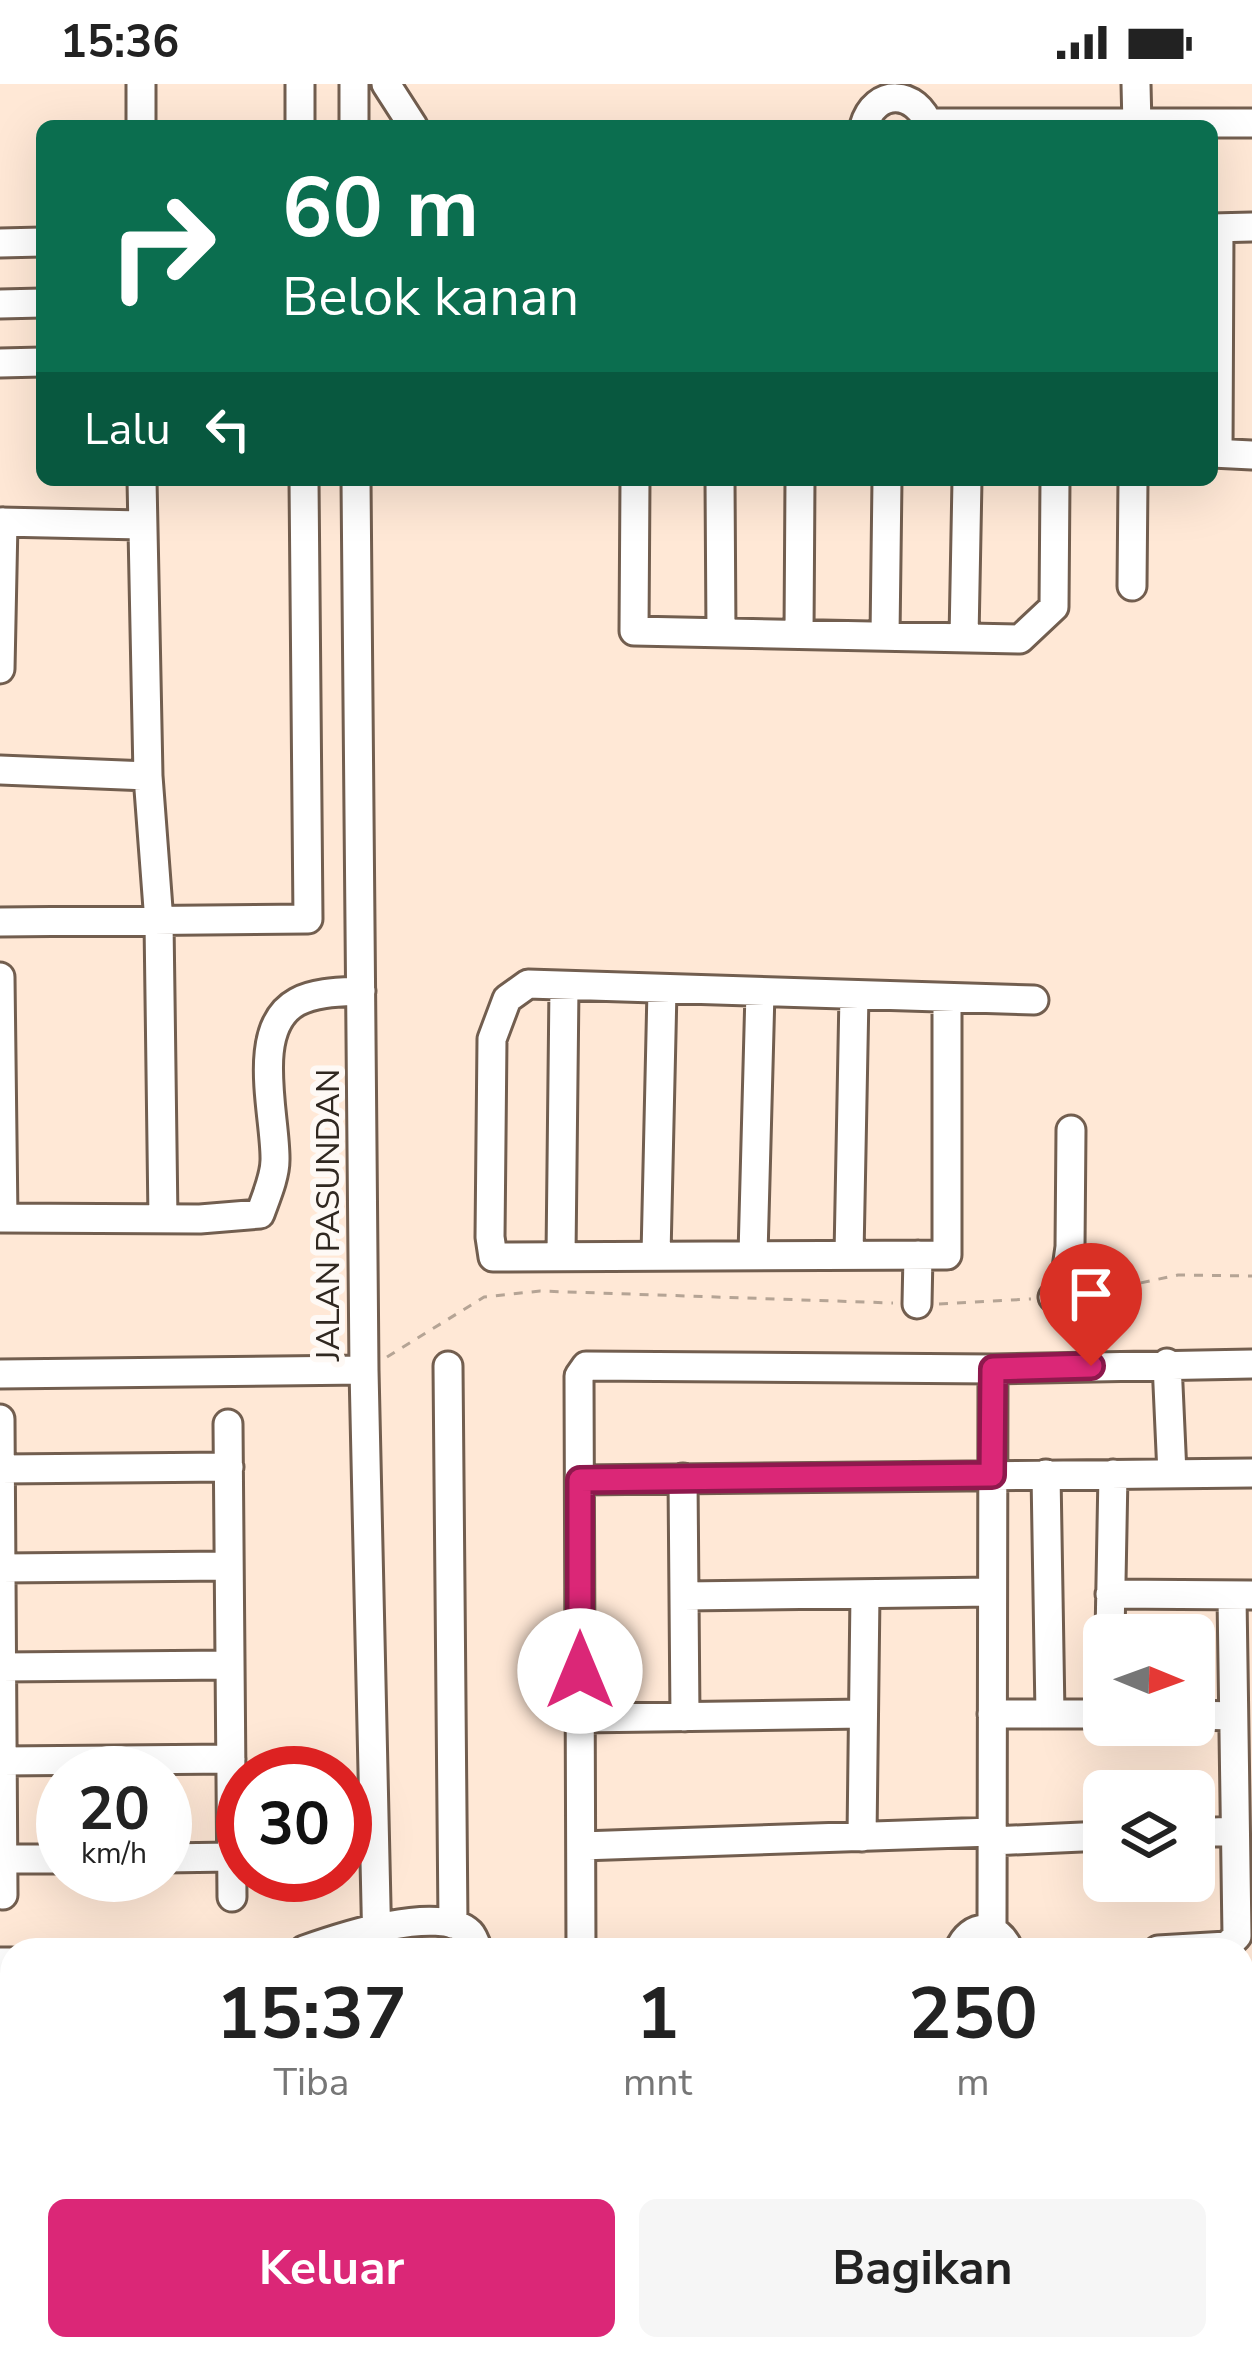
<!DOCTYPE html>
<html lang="id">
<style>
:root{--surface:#fff;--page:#f6f6f6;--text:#222;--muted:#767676;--accent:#db2777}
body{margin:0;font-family:"Nunito Sans",sans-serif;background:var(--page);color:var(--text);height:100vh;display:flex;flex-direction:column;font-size:45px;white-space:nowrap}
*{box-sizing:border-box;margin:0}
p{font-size:39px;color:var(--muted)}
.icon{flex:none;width:66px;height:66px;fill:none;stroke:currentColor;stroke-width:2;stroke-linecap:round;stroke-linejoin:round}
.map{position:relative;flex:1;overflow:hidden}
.panel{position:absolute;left:0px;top:1854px;width:1254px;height:423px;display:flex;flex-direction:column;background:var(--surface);border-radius:36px 36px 0 0;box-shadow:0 12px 48px #0002}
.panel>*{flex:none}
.banner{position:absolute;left:36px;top:36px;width:1182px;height:366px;border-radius:18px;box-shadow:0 12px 48px #0002;background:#0b6e4f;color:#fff;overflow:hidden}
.needle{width:78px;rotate:91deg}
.buttons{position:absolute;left:1083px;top:1530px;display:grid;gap:24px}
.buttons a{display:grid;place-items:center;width:132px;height:132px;border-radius:18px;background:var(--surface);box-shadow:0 12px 48px #0002;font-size:60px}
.speed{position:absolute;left:36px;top:1662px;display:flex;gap:24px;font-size:60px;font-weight:700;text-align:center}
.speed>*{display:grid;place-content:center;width:156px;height:156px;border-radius:50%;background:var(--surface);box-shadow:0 12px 48px #0002;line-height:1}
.speed small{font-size:30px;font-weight:400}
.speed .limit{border:18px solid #d22;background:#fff;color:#111}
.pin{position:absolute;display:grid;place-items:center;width:102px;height:102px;color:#fff;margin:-123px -51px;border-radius:50% 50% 50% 0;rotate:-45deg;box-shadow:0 0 12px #0007}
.pin .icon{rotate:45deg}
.me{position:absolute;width:132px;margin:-66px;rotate:0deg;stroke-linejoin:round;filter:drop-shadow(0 0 9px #0008)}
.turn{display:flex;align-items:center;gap:42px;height:252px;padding:0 48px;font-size:54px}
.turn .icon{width:156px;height:156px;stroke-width:2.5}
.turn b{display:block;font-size:84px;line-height:102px}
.then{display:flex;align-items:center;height:114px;padding:0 48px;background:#0003;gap:24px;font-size:45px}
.eta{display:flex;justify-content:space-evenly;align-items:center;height:204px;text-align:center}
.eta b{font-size:72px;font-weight:700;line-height:84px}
.action{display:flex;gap:24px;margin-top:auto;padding:24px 48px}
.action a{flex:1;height:138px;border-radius:18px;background:var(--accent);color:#fff;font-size:48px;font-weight:700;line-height:138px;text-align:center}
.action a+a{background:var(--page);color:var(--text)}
.status{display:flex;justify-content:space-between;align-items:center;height:84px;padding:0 60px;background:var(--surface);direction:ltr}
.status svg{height:33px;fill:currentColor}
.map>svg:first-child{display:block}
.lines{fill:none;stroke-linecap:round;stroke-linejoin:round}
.minor-casing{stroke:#725e4f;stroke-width:33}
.path{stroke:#b5a495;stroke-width:3;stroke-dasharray:9 9;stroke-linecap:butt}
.minor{stroke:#fff;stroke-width:27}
.route-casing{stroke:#8e194d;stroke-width:30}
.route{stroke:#db2777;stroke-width:21}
.labels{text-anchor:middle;stroke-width:12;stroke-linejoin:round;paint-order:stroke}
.street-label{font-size:33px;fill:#302821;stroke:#fef9f5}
</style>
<div class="status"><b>15:36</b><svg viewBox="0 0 49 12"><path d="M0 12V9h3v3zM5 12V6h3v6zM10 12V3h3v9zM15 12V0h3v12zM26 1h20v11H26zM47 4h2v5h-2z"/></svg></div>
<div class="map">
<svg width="1252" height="2275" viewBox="0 0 1252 2275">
<rect width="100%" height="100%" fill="#ffe8d6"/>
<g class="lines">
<defs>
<path id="minor" d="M141 0V42
M300 0V42
M386 0 413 42
M1136 0 1137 42
M929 39H1252
M354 42V0
M864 42C875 3 917 6 929 42
M1212 144 1252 143
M0 159 42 158
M0 220 42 219
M0 279 42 278
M1212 369 1252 371
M1218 369 1219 144
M142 396 148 692 159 838 163 1135
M356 396 364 1286 377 1866
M635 396 634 547 1020 555 1054 523 1055 396
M720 396 721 549
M0 438 142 441
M1132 502 1133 396
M799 550 800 396
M885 552 887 396
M964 554 967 396
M0 585 3 438
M0 686 148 692
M0 838 308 835 304 396
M0 893 3 1134
M947 914V1171L493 1173 490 1153 492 955 507 915 528 900 1034 916
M0 1134 200 1135 260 1130C266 1113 275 1093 275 1076 276 1033 249 944 297 918 315 908 341 908 361 907
M561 1171 564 903
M656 1171 662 906
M753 1171 760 908
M849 1171 854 911
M1053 1213 1065 1198 1070 1163 1071 1046
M917 1220 918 1171
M1167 1279 1172 1390
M448 1282 453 1840
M0 1290 364 1286
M0 1335 3 1811
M228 1340 232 1813
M1 1385 229 1383
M1046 1390 1050 1630
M683 1394 685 1633
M580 1396 1252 1389
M2 1484 229 1482
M1110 1510 1252 1511
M684 1512 992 1508
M1110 1551 1113 1390
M2 1583 230 1581
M992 1630H1104
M1194 1631 1233 1632
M581 1634 863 1630
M3 1677 231 1675
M1194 1749 1234 1747
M862 1753 865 1510
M992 1757 1104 1752
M581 1762 992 1748
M165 1774 231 1773
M3 1775H63
M992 1845 993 1285
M304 1866C338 1854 440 1819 470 1849 473 1852 477 1863 478 1866
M581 1866 579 1292 586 1282 993 1285 1252 1280
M959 1866C970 1838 999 1839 1009 1866
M1158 1866 1227 1862 1237 1852 1232 1513
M0 1878H12
M0 1903 12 1902
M1242 1965 1252 1951
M1242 2003 1252 2010
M1242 2137 1252 2144
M44 2265V2275
M138 2265V2275
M240 2265V2275
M381 2265V2275
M464 2265 465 2275
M588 2265 589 2275
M705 2265V2275
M760 2265V2275
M1002 2265 1003 2275
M1242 2265 1252 2272
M8 2275V2004L3 1934H12
M880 2275V2265
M1057 2275 1064 2265
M1167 2275 1174 2265"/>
</defs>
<use href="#minor" class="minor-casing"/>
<path class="path" d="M1088 1210 1178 1191 1252 1192
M939 1220 1031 1215
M387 1273 484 1213 540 1207 893 1219"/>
<use href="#minor" class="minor"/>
</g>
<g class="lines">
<defs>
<path id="route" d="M580 1587V1396L992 1391 993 1285 1091 1282"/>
</defs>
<use href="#route" class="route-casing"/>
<use href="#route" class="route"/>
</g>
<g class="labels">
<g class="street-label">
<text transform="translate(327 1131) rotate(-90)" y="12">JALAN PASUNDAN</text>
</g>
</g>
</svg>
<div class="buttons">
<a><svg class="needle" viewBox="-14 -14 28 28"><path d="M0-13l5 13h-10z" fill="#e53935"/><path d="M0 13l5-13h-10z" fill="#767676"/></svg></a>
<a><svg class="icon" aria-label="layers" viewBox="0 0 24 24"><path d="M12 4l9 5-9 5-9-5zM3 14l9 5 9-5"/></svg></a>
</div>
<div class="speed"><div>20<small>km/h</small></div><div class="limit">30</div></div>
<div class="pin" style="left:1091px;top:1282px;background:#d93025"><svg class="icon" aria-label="arrive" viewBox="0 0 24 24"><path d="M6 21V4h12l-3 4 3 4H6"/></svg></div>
<svg class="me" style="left:580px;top:1587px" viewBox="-20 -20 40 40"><circle r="19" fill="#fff"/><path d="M0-13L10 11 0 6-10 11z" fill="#db2777"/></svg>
<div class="banner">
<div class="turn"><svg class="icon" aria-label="right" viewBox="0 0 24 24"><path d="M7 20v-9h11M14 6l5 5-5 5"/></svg><div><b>60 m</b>Belok kanan</div></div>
<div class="then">Lalu<svg class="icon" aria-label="left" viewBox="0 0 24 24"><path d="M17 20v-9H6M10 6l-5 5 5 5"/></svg></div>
</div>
<section class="panel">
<div class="eta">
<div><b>15:37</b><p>Tiba</p></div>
<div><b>1</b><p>mnt</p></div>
<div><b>250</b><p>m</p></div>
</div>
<div class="action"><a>Keluar</a><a>Bagikan</a></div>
</section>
</div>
